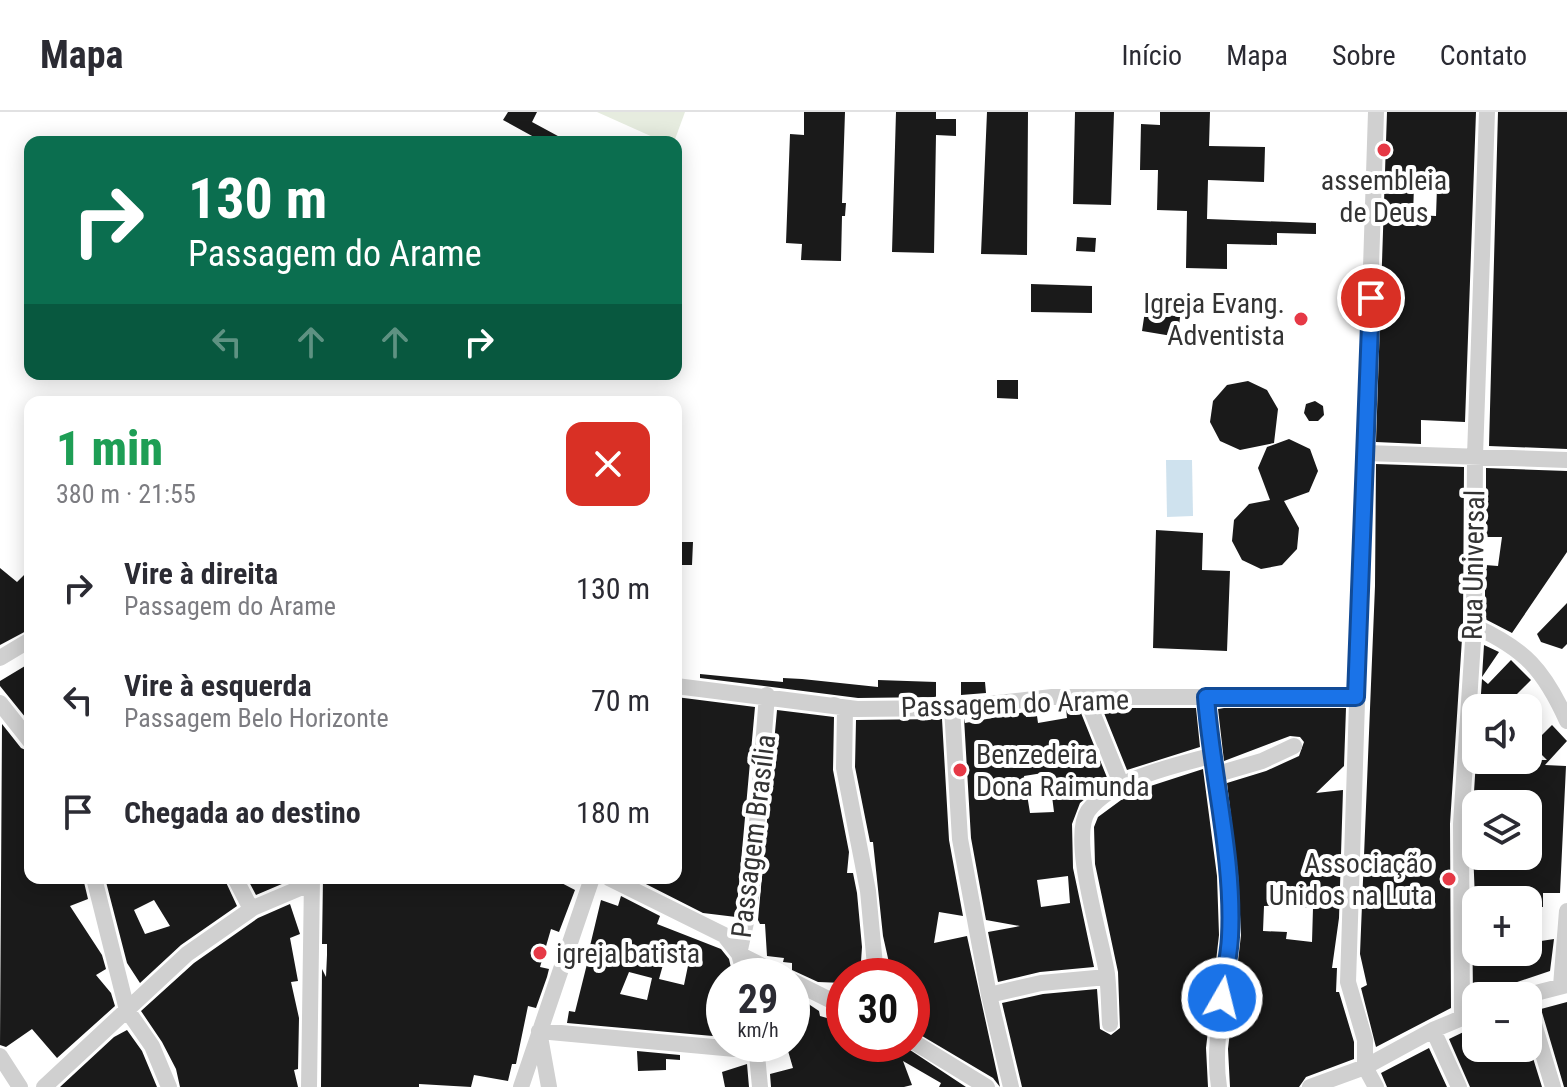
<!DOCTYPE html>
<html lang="pt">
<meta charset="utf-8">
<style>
:root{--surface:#fff;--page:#f7f7f7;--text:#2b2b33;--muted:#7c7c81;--line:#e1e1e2}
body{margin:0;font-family:"Roboto Condensed",sans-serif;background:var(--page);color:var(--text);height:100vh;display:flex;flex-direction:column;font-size:30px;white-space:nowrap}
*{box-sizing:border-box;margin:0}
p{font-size:26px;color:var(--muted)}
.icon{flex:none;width:44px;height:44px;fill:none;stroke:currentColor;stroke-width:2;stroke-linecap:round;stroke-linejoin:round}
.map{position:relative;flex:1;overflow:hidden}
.details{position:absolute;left:24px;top:284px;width:658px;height:488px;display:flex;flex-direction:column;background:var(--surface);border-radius:16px;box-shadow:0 4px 20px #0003}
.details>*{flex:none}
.hud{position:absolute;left:24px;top:24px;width:658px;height:244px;border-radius:16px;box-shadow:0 4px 20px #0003;background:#0b6e4f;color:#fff;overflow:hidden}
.tools{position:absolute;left:1462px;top:582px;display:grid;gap:16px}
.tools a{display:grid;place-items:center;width:80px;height:80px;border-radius:16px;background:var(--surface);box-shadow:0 4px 20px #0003;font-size:40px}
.speed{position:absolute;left:706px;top:846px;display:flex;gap:16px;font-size:40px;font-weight:700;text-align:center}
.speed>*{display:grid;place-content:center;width:104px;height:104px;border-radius:50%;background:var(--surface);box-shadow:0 4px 20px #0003;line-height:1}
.speed small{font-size:20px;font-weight:400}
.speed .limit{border:12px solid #d22;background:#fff;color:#111}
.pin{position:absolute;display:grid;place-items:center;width:68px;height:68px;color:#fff;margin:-34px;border:4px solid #fff;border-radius:50%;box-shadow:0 2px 8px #0007}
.me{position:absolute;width:88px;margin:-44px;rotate:8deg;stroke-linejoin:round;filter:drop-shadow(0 0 6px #0008)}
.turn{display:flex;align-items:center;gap:28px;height:168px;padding:0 32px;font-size:36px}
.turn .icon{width:104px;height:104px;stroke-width:2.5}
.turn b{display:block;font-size:56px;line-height:68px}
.lanes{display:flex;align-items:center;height:76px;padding:0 32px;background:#0003;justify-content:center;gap:40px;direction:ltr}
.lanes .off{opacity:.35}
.round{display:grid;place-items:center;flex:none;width:84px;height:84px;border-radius:16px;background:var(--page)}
.head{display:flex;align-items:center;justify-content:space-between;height:136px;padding:0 32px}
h1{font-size:48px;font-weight:800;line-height:60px;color:#1e9e55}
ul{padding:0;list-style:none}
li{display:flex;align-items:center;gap:24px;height:112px;padding:0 32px}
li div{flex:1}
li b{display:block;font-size:30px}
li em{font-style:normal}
header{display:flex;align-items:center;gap:48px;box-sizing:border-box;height:112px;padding:0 40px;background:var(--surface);border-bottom:2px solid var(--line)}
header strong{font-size:38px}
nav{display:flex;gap:44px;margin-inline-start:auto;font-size:28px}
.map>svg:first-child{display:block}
.green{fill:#e6ecdf}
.water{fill:#cfe2ee}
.building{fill:#1a1a1a;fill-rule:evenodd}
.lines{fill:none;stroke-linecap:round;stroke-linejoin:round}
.street{stroke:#d0d0d0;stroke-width:16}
.route-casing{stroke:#114b97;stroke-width:20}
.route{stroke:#1a73e8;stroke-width:14}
.poi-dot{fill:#e63946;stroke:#fff;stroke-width:3}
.labels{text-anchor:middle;stroke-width:8;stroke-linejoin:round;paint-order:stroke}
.poi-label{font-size:28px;fill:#333;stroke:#fff;text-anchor:end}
.street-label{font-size:28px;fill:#333;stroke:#fff}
</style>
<header>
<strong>Mapa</strong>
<nav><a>Início</a><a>Mapa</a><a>Sobre</a><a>Contato</a></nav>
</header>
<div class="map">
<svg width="1567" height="975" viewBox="0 0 1567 975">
<rect width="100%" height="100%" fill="#fff"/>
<path class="green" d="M597 0H685L674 30H664Z"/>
<path class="water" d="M1166 348H1192L1193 404 1167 405Z"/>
<path class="building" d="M508 0H537L532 10 569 30H543L503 8Z
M804 0H845L842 91H846L845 104H842L841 149 801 148 802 132 786 131 790 22 804 23Z
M896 0H936V7H956V24L936 23 934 141 892 140Z
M987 0H1028L1027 143 981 142Z
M1075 0H1114L1111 93 1073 92Z
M1160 0H1210L1209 34 1265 35 1264 70 1208 68 1207 107 1316 111V122L1277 121V133L1227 132V157L1186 156 1187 99 1157 98 1158 58H1140L1141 12 1160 13Z
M1387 0H1476L1465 310 1421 308V332L1376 330ZM1414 74 1437 75 1436 104 1413 103Z
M1498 0H1567V337L1489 334Z
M1077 125 1096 126 1095 140 1076 139Z
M1031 172 1092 174V201L1031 200Z
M1145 199 1180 205 1178 225 1142 219Z
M997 268H1018V287L997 286Z
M1248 269 1267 278 1278 297 1274 331 1240 338 1220 329 1210 310 1213 289 1227 273Z
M1315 289 1323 294 1324 303 1318 309H1309L1304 301 1306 292Z
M1289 327 1310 337 1318 359 1309 380 1284 389 1299 416 1297 437 1282 453 1261 457 1242 448 1232 429 1234 408 1249 392 1270 388 1258 356 1267 335Z
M1376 352 1464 355 1463 511 1450 712 1451 896 1376 935 1361 876 1367 873 1360 842 1375 474Z
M1486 356 1567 359V440L1512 521 1485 507V453L1498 454 1502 425H1486Z
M1156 418 1203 421 1202 458 1230 459 1227 539 1153 536Z
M676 430H693L692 453H676Z
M0 456 17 470 30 457V517L0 533Z
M1567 491V532L1562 537 1541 530 1537 522Z
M1484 533 1499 540 1482 565Z
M1511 548 1531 568 1503 596H1480L1482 567 1488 572Z
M30 551V611L0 574V569Z
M700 562 783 570V566L802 567 878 575V568L936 570V585L858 586 700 566Z
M961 570H985L986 581 961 583Z
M676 585 755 595 736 805 703 801 634 766H676Z
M1066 596H1079L1108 668 1080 691 1072 712 1073 756 1094 855 1040 860 998 870 988 820 1020 814 986 808 971 726 964 606 965 611 1025 600 1026 605 1037 604 1038 611 1067 606ZM1049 660 1054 700 1030 701 1024 664ZM1068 764 1070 791 1041 795 1037 768Z
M1102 596H1196L1200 635 1127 658Z
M1224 596H1346L1344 654 1316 681 1343 678 1339 806 1332 856H1337L1336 880H1339L1354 930V947L1306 965 1299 975H1230L1228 937 1241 823 1238 762 1227 671 1266 659 1299 644 1304 630 1300 625 1290 624 1224 649 1218 597ZM1288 793V796H1313L1312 830 1286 827 1287 820 1263 819 1264 794Z
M777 598 834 605 833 658 849 740 847 761H853L857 781 862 835 860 864H844V871L818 870 792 858V851L783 850 784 846 767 844 765 812H760L758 808Z
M942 607 949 728 963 804 939 800 934 831 967 824 1000 975 993 966 912 918V864H892L883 824 873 730H870L855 655 856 608Z
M2 612 21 636 30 640V766H83L88 787 70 794 102 843 106 857 96 863 111 881 115 894 57 946 32 917 6 935 0 933Z
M1552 613 1567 629 1545 653 1566 654 1560 781H1543V795H1528V788H1475L1472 712 1476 648H1547L1532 633ZM1476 692H1528V744H1476Z
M1203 657 1217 764 1219 823 1206 936 1208 975H1022L1002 891 1043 882 1097 877 1100 917 1111 923 1120 916 1118 860 1095 752 1094 715 1098 705 1132 680Z
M105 766H224L237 794 181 833 140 871 127 851ZM154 788 170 814 145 822 134 798Z
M247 766H296L256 783Z
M323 766H552L575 778 559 820 551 817 540 855 549 857 547 865 536 896 528 894 516 952H512L508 969 474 963 471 975 419 972V975H321L322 857 326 865 327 843V832H322Z
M621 784 660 804 657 812 721 837 729 847 732 860V864H724V925L567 911 569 899 575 900 588 848 583 846 587 833 590 834 601 788 618 794ZM668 835 690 844 684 873 659 867ZM629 860 652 866 647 888 620 882Z
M290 792 300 822 290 826 298 869 291 870 299 906 298 957 294 958 298 975H180L176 957 162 930 141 899 194 851 258 806Z
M1472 794H1476V840H1528V796H1532L1541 829 1554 827 1550 859 1473 885Z
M792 881 819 899 820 904 844 911V932H901L966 975H939L941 971 903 949 912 973 904 975H771L770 962 793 956 786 932H792Z
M1567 890V975H1564L1541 897Z
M1476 914V936H1525L1528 942V930L1542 975H1470L1449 927Z
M127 918 142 939 157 975H60L114 925Z
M1429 936 1447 975H1387L1381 961Z
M637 939 680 943V948L666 947V958L638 959Z
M747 952 749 975H725L722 960Z"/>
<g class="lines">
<path class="street" d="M1376 0 1348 870 1365 928V955L1376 975
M1366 341 1567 348
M1474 514C1525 537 1544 558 1567 609
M0 546 30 528
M676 574 857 597 952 596 1052 585H1356
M1086 585 1122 674
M1206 585C1212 665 1231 742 1230 823 1229 873 1211 924 1219 975
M0 591 30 629
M834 593 845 597 844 656 868 779 876 864
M952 596 960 727 989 883 1011 975
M1214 663 1262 649 1294 634
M94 766 127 898 152 934 169 975
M235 766 251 797
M609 766 724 823 739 842 782 864
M745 864 739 842 751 788 767 583
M792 869 844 895
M1561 874 1567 799
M989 883 1041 871 1107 865
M1524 884 1567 873
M1528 892 1553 975
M1462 905 1461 712 1474 514 1475 344 1487 0
M1110 912C1109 895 1109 879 1107 862 1102 828 1069 727 1088 699 1112 667 1173 654 1210 644
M1433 918 1459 975
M912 929 987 975
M756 932 760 975
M0 944 20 975
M44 975 187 842 253 796 312 771
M309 975 312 766
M521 975 592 766
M549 975 539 919 735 937 756 934
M1310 975 1365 955 1433 918 1476 900"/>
</g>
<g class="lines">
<defs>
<path id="route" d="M1222 886C1224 866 1229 845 1230 825 1234 745 1212 665 1206 585H1356L1371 186"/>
</defs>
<use href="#route" class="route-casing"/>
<use href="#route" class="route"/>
</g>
<g class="poi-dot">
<circle cx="1384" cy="38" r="8"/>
<circle cx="1301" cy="207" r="8"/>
<circle cx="960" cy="658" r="8"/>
<circle cx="1449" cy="767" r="8"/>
<circle cx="540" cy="841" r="8"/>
</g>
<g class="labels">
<g class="poi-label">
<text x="1384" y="78" text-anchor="middle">assembleia<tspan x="1384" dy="32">de Deus</tspan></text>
<text x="1285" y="201">Igreja Evang.<tspan x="1285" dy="32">Adventista</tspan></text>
<text x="976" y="652" text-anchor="start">Benzedeira<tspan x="976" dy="32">Dona Raimunda</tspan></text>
<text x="1433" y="761">Associação<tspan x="1433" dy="32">Unidos na Luta</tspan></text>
<text x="556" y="851" text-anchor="start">igreja batista</text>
</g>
<g class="street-label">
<text transform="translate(1473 453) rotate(-89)" y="10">Rua Universal</text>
<text transform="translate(1015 591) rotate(-2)" y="10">Passagem do Arame</text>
<text transform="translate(753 724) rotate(-83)" y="10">Passagem Brasília</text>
</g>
</g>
</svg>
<div class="tools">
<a><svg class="icon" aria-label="sound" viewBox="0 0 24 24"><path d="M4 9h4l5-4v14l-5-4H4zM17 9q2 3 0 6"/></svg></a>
<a><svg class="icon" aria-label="layers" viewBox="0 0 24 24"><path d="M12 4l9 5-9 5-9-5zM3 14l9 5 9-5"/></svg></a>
<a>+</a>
<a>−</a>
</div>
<div class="speed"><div>29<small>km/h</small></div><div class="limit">30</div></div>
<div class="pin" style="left:1371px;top:186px;background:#d93025"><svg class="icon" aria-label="arrive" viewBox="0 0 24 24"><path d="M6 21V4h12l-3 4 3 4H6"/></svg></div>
<svg class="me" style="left:1222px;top:886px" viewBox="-20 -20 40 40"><circle r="17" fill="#1a73e8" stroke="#fff" stroke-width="3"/><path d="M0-11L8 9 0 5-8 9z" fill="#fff"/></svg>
<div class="hud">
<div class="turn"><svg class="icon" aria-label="right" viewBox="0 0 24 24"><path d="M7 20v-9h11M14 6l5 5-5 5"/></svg><div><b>130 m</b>Passagem do Arame</div></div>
<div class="lanes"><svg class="icon off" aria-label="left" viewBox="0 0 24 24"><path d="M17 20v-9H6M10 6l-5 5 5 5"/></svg><svg class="icon off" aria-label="ahead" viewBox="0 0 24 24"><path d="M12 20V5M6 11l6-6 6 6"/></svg><svg class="icon off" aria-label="ahead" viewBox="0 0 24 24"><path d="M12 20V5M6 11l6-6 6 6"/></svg><svg class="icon" aria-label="right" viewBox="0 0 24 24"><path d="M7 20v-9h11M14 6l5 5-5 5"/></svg></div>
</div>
<section class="details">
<div class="head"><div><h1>1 min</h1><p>380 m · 21:55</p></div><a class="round" style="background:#d93025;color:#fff"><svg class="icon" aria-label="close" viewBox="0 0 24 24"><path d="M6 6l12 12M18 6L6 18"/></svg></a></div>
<ul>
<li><svg class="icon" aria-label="right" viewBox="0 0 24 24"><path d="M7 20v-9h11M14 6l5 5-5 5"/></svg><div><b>Vire à direita</b><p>Passagem do Arame</p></div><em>130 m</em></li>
<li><svg class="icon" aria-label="left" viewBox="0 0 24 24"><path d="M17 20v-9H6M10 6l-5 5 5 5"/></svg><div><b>Vire à esquerda</b><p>Passagem Belo Horizonte</p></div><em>70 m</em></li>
<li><svg class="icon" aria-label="arrive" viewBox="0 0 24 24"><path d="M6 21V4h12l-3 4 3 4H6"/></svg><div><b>Chegada ao destino</b></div><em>180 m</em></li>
</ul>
</section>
</div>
